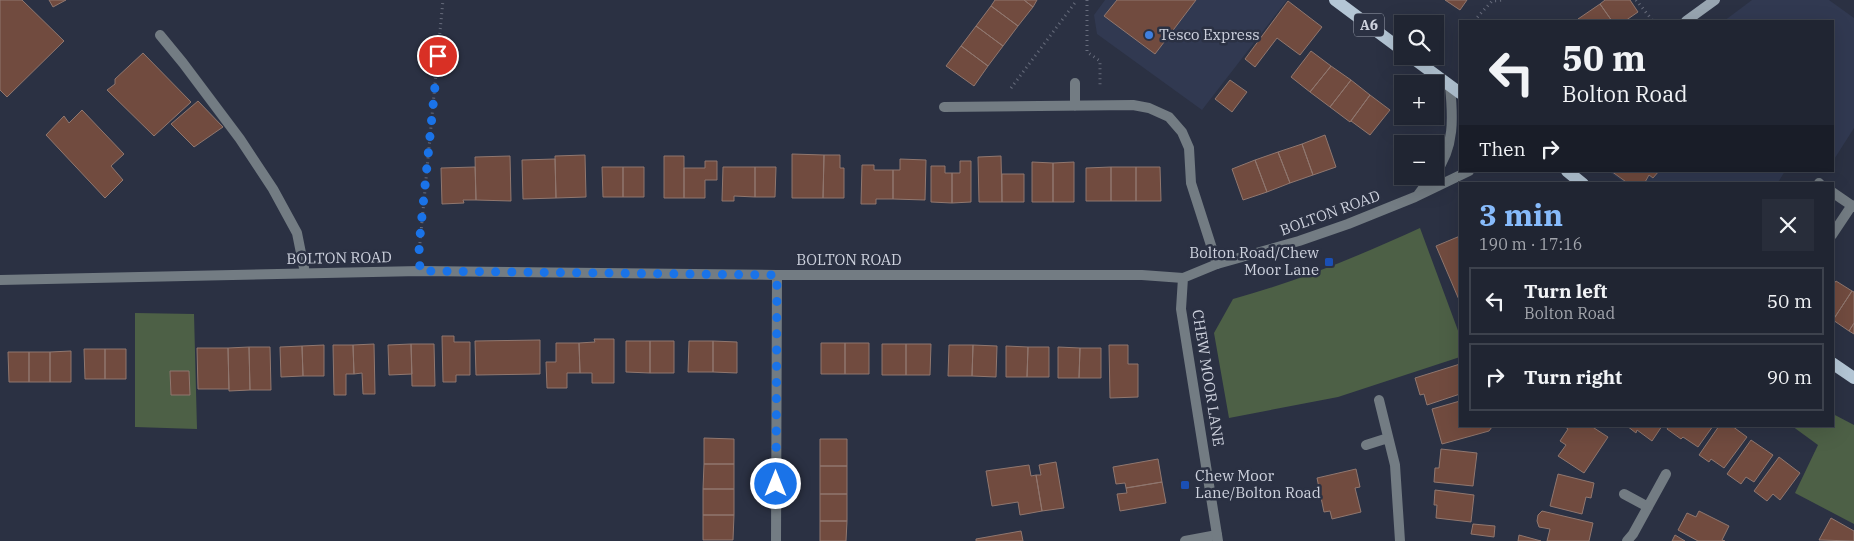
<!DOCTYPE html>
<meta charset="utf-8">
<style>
:root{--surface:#202532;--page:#282d3a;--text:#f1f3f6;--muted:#a2a5ac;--line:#3d424d;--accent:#87bbfb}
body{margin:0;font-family:"IBM Plex Serif",serif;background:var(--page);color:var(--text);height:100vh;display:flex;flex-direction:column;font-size:19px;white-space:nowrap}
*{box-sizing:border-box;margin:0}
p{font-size:16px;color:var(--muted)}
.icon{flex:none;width:28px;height:28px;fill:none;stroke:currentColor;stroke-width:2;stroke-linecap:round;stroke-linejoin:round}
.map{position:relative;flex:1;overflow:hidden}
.details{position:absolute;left:1459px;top:182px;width:375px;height:245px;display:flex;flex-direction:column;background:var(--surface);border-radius:0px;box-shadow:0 5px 20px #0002,0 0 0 1px var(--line)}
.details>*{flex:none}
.guide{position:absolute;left:1459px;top:20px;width:375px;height:152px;border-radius:0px;box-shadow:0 5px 20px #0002,0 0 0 1px var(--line);background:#202532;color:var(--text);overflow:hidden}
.fabs{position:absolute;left:1394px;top:15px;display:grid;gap:10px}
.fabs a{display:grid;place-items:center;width:50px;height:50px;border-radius:0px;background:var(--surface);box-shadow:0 5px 20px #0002,0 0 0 1px var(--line);font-size:25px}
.pin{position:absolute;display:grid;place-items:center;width:42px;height:42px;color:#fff;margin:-21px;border:2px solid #fff;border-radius:50%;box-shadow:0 1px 5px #0007}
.me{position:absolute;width:55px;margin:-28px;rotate:0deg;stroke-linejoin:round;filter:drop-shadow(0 0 4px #0008)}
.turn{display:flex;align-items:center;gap:18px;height:105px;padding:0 20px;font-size:22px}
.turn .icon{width:65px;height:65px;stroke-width:2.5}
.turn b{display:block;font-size:35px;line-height:42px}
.then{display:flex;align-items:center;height:48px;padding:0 20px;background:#0003;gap:10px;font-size:19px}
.round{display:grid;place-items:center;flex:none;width:52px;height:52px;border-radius:0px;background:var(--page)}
.head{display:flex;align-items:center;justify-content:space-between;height:85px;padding:0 20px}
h1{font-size:30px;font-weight:700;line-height:38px;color:var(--accent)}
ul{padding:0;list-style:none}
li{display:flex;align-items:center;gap:15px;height:68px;margin:0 10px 8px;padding:0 10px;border:2px solid var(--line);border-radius:0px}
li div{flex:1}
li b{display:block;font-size:19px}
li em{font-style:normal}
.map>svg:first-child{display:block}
.built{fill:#313951}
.green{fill:#4d6046;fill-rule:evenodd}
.building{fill:#714b3f;stroke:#90776f}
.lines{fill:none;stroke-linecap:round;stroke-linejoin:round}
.path{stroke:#676c7c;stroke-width:3;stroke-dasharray:1 4;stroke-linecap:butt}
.service{stroke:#737c83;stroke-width:10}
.minor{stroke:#737c83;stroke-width:10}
.tertiary{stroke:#737c83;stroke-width:10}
.secondary{stroke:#98a5b1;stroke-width:10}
.primary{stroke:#b4c6d5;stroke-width:12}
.route{stroke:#1a73e8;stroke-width:9;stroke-dasharray:0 16.2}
.shop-dot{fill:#3f7fe0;stroke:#2b3143;stroke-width:2}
.transit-dot{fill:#1a4fb4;stroke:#2b3143;stroke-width:2}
.labels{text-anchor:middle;stroke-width:5;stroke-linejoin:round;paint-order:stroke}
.shield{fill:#2b3143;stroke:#9da2b0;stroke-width:1}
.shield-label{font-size:14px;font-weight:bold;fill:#ced2de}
.poi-label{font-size:15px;fill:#ced2de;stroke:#2b3143;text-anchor:start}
.street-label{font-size:15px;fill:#ced2de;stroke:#2b3143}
</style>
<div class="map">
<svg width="1854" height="541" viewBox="0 0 1854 541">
<rect width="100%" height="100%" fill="#2b3143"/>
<path class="built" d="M1105 0H1287L1202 110 1097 34 1094 15Z
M1752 0H1829L1854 18V128L1833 161 1832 21H1724Z
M1608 171H1785L1777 184H1626Z"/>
<path class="green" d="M1420 228 1460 336V357L1338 397 1229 418 1214 333 1233 299C1298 281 1359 256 1420 228Z
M135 313 194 314 197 429 135 427ZM170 371H189V394L171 395Z
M1833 414 1854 425V524L1795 493 1818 445 1792 426H1832Z"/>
<path class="building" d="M0 0H22L64 41 7 97 0 90Z
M49 0H66L53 7Z
M995 0H1024L1033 7 1018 26 991 6Z
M1024 0H1037L1033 7Z
M1117 0H1196L1155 54 1104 16Z
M1445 0H1467L1460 10Z
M1605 0H1630L1638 12 1625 21H1612L1600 4Z
M1288 1 1322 27 1300 55 1277 38 1255 67 1245 59Z
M1600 4 1612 21H1579L1578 19Z
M991 6 1018 26 1003 46 976 26Z
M976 26 1003 46 988 66 961 46Z
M961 46 988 66 974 86 946 66Z
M1311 51 1331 66 1310 92 1291 77Z
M143 53 191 102 154 136 107 90 115 84V79Z
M1331 66 1351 80 1330 107 1310 92Z
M1230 80 1247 92 1232 112 1215 99Z
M1351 80 1370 95 1350 122 1330 107Z
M1370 95 1390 110 1370 135 1351 121Z
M198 101 223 127 194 147 171 124Z
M82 110 124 154 111 166 123 180 105 198 46 135 64 116 69 123Z
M1325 135 1336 167 1313 175 1302 144Z
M1302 144 1313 175 1290 183 1278 152Z
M1278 152 1290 183 1267 192 1255 160Z
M792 154 824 155 823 198H792Z
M585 155 586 197 556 198 555 156Z
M824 155H840V168H844V198H823Z
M510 156 511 201 476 200 475 157Z
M664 156H684V198H664Z
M1001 156 1002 202H979L978 157Z
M555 159 556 198 523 199 522 160Z
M900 159 926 160 925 200 893 199V170H900Z
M1255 160 1267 192 1243 200 1232 169Z
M705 161H717V180H705V198H684V168H705Z
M960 161H971V202L952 203V173H960Z
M1032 162 1053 163V202H1032Z
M1074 162V202H1053V163Z
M862 165H874V170H893V199H876V204H861Z
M931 166H945V173H952V203L931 202Z
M475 167 476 200H463L464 203 442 204 441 168Z
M602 167H623V197H603Z
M623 167H644V197H623Z
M723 167H755V197L734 196V201H722Z
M755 167H776L775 197H755Z
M1111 167H1136V201H1111Z
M1111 167V201H1086V168Z
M1136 167H1160L1161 201H1136Z
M1611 171H1659L1653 178 1649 175 1644 184H1629Z
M1002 174H1024V202H1002Z
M1460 236V302L1436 246Z
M1836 281 1852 291 1833 320 1832 286Z
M1852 291 1854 292V323L1849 331 1833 320Z
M1854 323V334L1849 331Z
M442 336H454V342H470V375H456V382H443Z
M594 339H614V383H592V373H580L579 343 595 342Z
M540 340V374L476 375 475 341Z
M626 341H650V373L626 372Z
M650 341H674V373H650Z
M689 341H713V372H688Z
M713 341 737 342V373L713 372Z
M556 343H579L580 373H567V388H547L546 362H556Z
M821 343H845V374H821Z
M845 343H869V374H845Z
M374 344 375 394H363L362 373 354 374 353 345Z
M411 344H434L435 386H412Z
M411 344 412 374 389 375 388 345Z
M882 344H906V375H882Z
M906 344H931L930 375H906Z
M324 345V376H303L302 346Z
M333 345H353L354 374H346V395H334Z
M949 345H973L972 376H948Z
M973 345 997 346 996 377 972 376Z
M1109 345H1128V364H1138V397L1110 398Z
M302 346 303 376 281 377 280 347Z
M1006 346 1028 347 1027 377H1006Z
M249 347H270L271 390H250Z
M249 347 250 390 229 391 228 348Z
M1028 347H1049V377H1027Z
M1058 347 1080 348 1079 378H1058Z
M197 348H228L229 389H198Z
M1080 348H1101V378H1079Z
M84 349H105V379H85Z
M105 349H126V379H105Z
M71 351V382H50V352Z
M8 352H29V382H9Z
M29 352H50V382H29Z
M1460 364V394L1427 405 1424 394 1420 395 1415 378Z
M170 371H189L190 395H171Z
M1460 401V426L1492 427 1489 431 1442 444 1432 409Z
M1564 426H1591L1608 437 1584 473 1558 456 1566 445 1560 441 1568 429Z
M1627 426H1662L1652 441 1637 430 1636 433Z
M1669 426H1713L1698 447 1683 437 1681 439 1667 429Z
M1719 426H1732L1747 437 1724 468 1711 459 1709 462 1699 455Z
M704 438 734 439V464H704Z
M820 439H847V466H820Z
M1751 440 1773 455 1754 482 1746 477 1741 484 1727 474Z
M1441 449 1477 453 1473 486 1434 482 1435 468H1439Z
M1779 457 1800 473 1780 500 1773 494 1767 501 1754 491Z
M1158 459 1162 482 1126 488 1125 483 1116 484 1113 467Z
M1056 462 1064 508 1042 511 1036 475H1041L1039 465Z
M704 464H734V489H703Z
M1029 465 1031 476 1036 475 1042 511 1020 515 1018 502 992 506 986 471Z
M820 466H847V494H820Z
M1356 469 1360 487 1355 488 1361 512 1332 519 1330 511 1324 512 1317 478Z
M1558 474 1594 483 1591 498 1586 497 1582 514 1550 506Z
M1162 482 1166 503 1120 511 1117 494 1127 493 1126 488Z
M703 489H734V515H703Z
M1435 490 1474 495 1471 522 1436 518 1437 505H1434Z
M820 494H847V521H820Z
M1542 511 1593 523 1589 541H1547L1550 529 1539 527 1537 521 1538 515Z
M1699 511 1729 526 1722 540 1725 541H1698L1678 530 1687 513 1696 517Z
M703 515H734L733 540H703Z
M1831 518 1854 531V541L1819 540Z
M820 521H847L846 541H820Z
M1473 524 1495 526 1494 537 1471 534Z
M1021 531 1023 541H976V539Z
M1519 535 1541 541H1518Z
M1675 535 1685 541H1672Z"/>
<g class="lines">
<path class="path" d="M1087 0V52L1100 61V88
M1636 0 1653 21
M1474 21 1492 1 1505 0
M1011 88 1077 0
M419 253 443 0"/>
<path class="service" d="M160 35 183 63 240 139 273 189 297 233 305 273
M1819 183 1820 184
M1832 192 1854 207
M1832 235 1852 205"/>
<path class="minor" d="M1075 83V106
M944 107 1133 105 1149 108 1169 117 1182 132 1189 148 1191 183 1217 264
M0 280 420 271 777 275H1142L1183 278
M1379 400 1395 465 1400 541
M1366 445 1388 438
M1624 494 1648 507
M776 541 777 275
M1185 541 1217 535
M1627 541 1633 534 1666 474"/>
<path class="tertiary" d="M1435 173C1455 148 1453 116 1450 86
M1418 195 1432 176
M1218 541 1181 309 1183 278 1217 264 1299 241 1348 224 1415 197 1469 171"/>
<path class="secondary" d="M1686 21 1715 0"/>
<path class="primary" d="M1335 0 1402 50
M1410 56 1460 93
M1567 171 1583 184
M1832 363 1854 378"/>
</g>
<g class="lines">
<path class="route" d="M438 56 419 246 420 271 777 275 776 484"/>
</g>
<circle class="shop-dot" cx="1149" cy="35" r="5"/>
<g class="transit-dot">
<rect x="1324" y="257" width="10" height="10" rx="2.5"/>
<rect x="1180" y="480" width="10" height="10" rx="2.5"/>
</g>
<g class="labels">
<rect class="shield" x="1354" y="13.5" width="30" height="23" rx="4"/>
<g class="shield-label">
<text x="1369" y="30">A6</text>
</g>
<g class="poi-label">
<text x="1159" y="40">Tesco Express</text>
<text x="1319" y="258" text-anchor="end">Bolton Road/Chew<tspan x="1319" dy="17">Moor Lane</tspan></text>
<text x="1195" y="481">Chew Moor<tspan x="1195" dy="17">Lane/Bolton Road</tspan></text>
</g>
<g class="street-label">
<text transform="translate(1330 213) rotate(-20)" y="5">BOLTON ROAD</text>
<text transform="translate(339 258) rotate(-1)" y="5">BOLTON ROAD</text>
<text x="849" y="265">BOLTON ROAD</text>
<text transform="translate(1208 378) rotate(81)" y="5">CHEW MOOR LANE</text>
</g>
</g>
</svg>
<div class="fabs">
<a><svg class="icon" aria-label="search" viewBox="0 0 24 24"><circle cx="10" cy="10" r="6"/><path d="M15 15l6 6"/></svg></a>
<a>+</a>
<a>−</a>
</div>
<div class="pin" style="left:438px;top:56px;background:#d93025"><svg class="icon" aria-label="arrive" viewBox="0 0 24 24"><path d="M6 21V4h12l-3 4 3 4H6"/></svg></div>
<svg class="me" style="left:776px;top:484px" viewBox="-20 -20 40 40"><circle r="17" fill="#1a73e8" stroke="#fff" stroke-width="3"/><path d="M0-11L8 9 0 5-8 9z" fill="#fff"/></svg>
<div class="guide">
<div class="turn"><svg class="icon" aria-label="left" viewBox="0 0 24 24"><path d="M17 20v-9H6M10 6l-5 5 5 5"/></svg><div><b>50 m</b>Bolton Road</div></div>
<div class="then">Then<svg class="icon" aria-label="right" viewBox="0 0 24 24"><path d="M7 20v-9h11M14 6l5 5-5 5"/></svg></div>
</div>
<section class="details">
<div class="head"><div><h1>3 min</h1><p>190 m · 17:16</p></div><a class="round"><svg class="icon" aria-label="close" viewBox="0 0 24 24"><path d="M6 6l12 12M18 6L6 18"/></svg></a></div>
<ul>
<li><svg class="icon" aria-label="left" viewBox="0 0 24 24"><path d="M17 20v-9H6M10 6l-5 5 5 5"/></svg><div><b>Turn left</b><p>Bolton Road</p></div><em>50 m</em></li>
<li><svg class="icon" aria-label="right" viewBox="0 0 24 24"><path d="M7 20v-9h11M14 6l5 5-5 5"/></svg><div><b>Turn right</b></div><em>90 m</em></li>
</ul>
</section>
</div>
